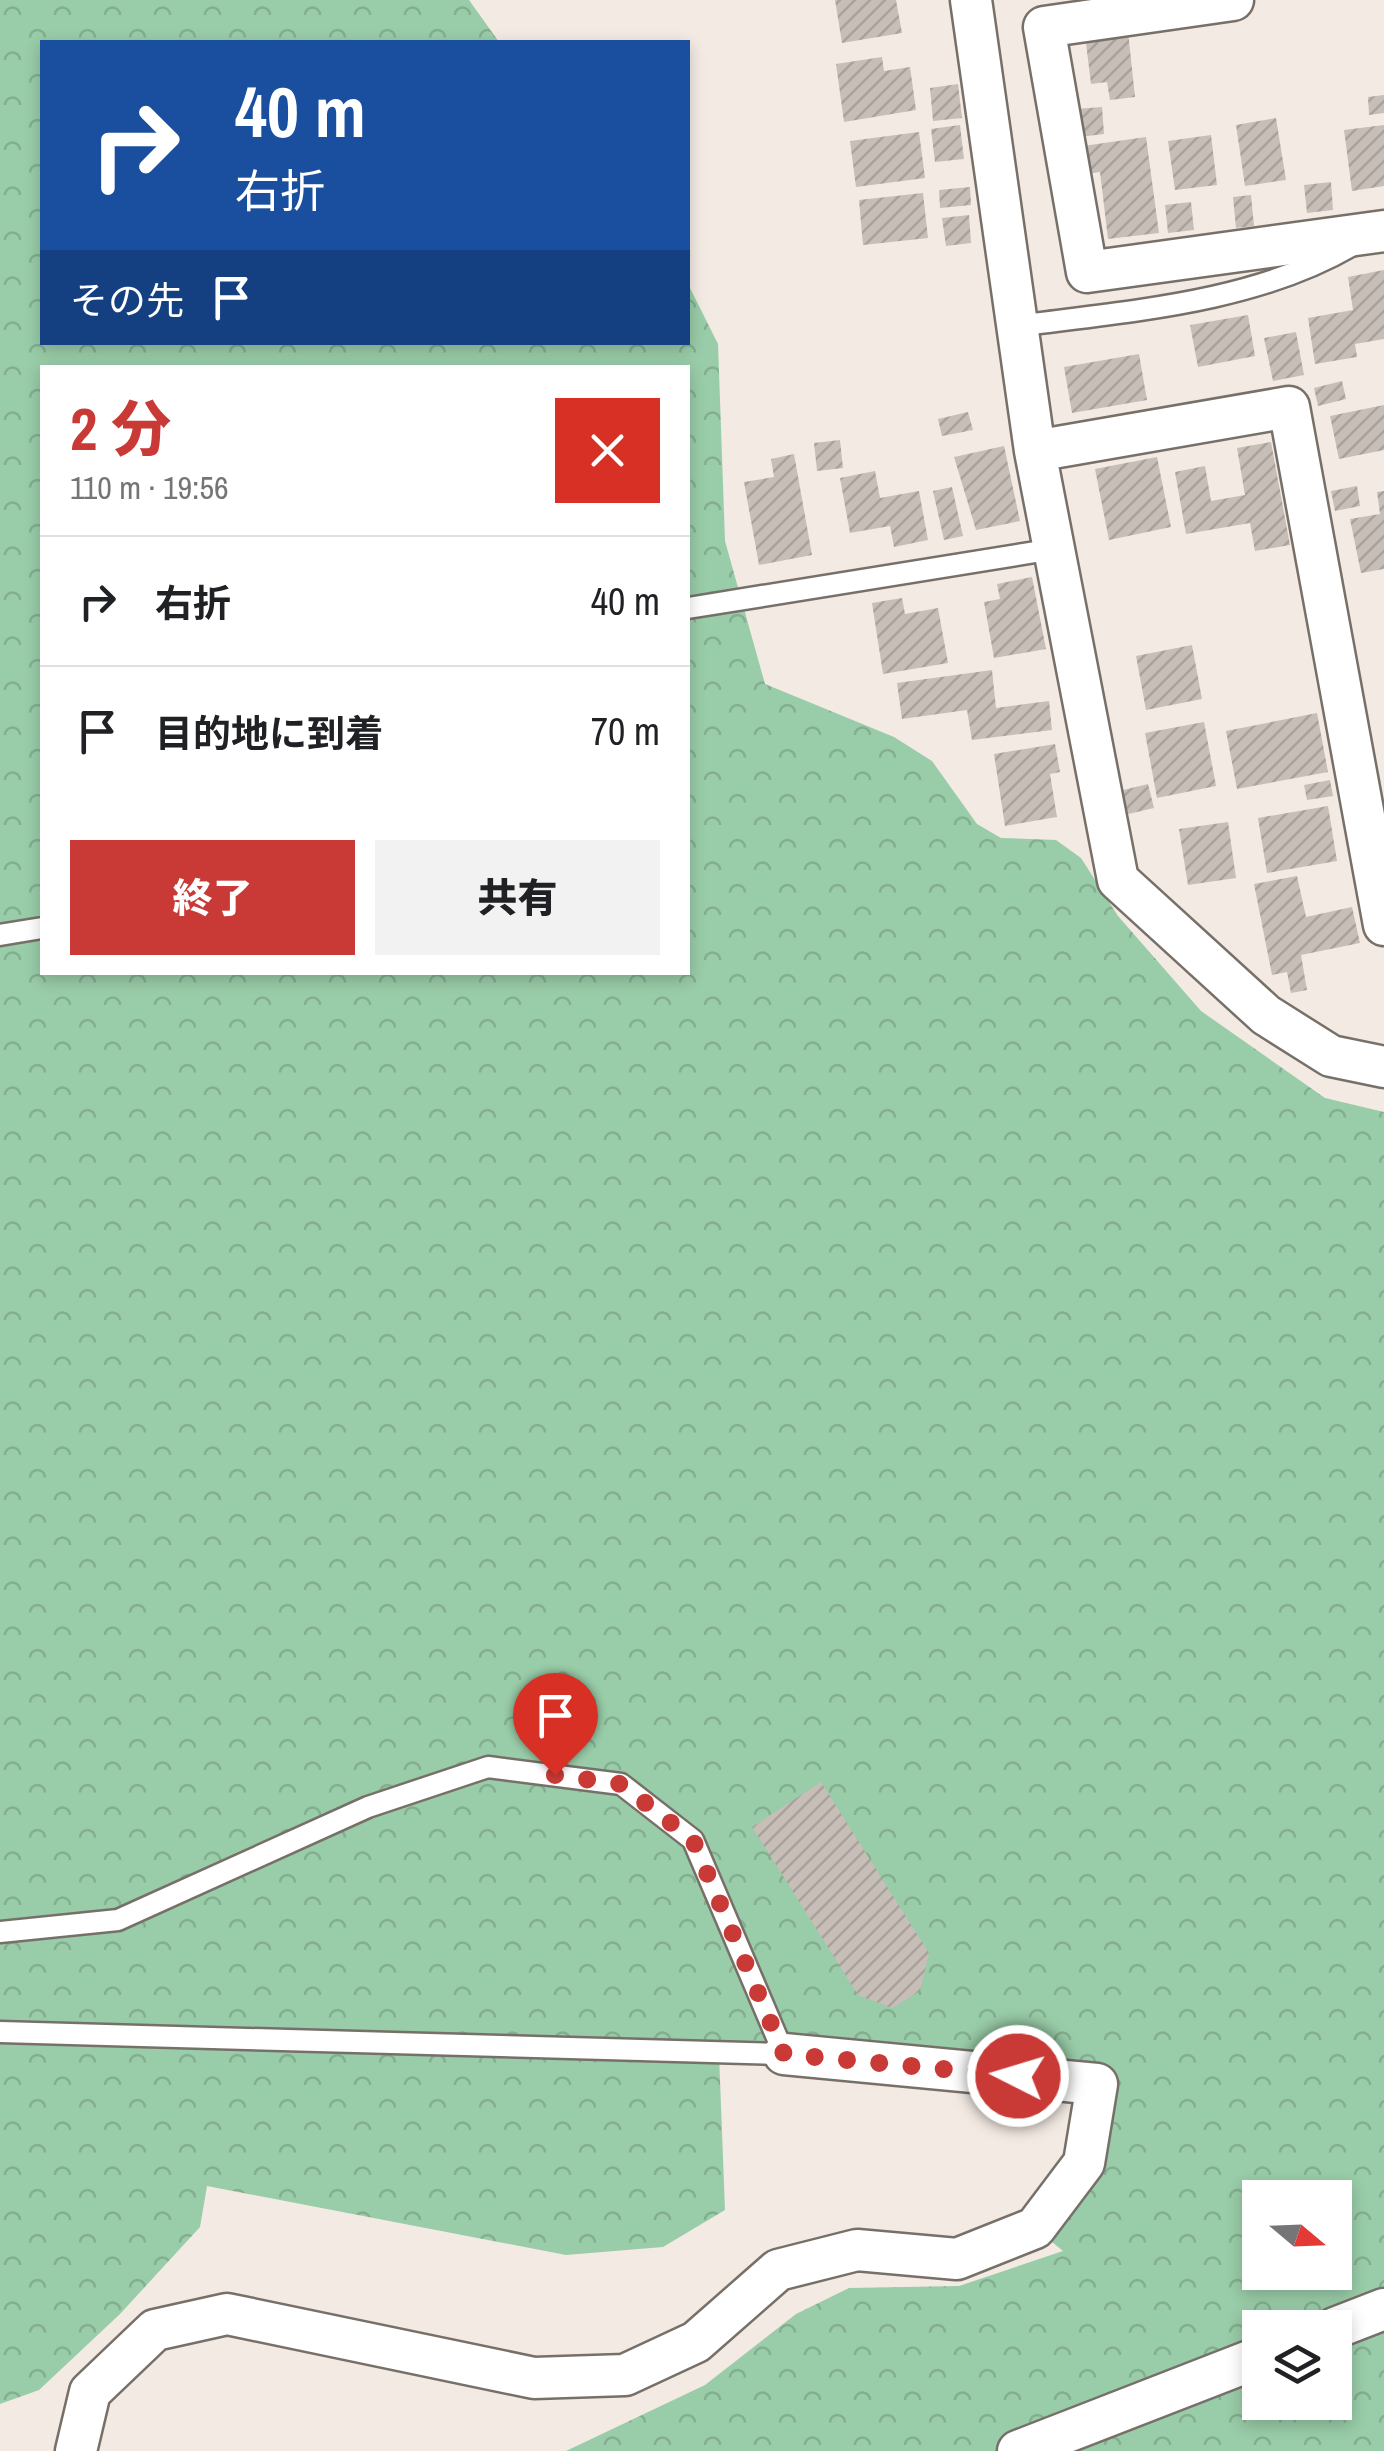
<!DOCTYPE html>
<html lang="ja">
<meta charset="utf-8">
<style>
:root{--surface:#fff;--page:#f2f2f2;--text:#202124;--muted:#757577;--line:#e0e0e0;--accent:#c93a36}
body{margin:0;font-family:"Archivo Narrow","Noto Sans JP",sans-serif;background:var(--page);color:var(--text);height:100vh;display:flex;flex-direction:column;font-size:38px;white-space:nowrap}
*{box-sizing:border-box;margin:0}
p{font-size:32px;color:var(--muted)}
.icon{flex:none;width:55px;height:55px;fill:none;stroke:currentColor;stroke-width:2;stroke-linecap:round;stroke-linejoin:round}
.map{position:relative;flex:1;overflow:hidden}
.details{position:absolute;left:40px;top:365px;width:650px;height:610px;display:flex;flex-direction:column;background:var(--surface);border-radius:0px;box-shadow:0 5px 15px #0003}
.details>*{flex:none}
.hud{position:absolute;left:40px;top:40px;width:650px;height:305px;border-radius:0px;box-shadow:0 5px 15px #0003;background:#1a4fa0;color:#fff;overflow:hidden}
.needle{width:65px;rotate:109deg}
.buttons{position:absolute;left:1242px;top:2180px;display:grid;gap:20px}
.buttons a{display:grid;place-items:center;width:110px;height:110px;border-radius:0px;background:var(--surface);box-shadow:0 5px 15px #0003;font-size:50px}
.pin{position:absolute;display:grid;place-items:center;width:85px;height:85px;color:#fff;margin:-102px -42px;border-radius:50% 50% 50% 0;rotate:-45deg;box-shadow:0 0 10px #0007}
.pin .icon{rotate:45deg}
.me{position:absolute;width:110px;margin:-55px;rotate:275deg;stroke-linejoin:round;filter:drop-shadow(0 0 8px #0008)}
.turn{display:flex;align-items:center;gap:35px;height:210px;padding:0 30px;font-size:45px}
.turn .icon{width:130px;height:130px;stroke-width:2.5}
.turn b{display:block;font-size:70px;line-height:85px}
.then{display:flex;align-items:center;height:95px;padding:0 30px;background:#0003;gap:20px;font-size:38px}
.round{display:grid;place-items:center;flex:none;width:105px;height:105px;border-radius:0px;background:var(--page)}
.summary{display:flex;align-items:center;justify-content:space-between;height:170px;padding:0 30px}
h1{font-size:60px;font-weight:800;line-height:75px;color:var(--accent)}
.cta{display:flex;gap:20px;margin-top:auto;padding:20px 30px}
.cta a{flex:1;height:115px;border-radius:0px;background:var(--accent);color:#fff;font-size:40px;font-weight:800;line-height:115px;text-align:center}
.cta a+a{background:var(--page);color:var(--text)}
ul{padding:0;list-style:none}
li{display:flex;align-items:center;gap:30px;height:130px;padding:0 30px;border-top:2px solid var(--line)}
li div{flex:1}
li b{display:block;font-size:38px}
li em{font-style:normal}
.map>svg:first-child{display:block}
.forest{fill:url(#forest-crowns);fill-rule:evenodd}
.building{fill:url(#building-hatch)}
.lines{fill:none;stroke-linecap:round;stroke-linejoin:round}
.lane-casing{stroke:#777069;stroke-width:25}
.street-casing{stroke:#777069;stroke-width:45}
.lane{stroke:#fff;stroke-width:20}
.street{stroke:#fff;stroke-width:40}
.route{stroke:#c93a36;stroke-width:18;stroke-dasharray:0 32.4}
</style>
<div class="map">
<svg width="1384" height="2451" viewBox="0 0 1384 2451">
<defs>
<pattern id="forest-crowns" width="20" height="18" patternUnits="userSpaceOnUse" patternTransform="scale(2.5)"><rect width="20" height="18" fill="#99cca8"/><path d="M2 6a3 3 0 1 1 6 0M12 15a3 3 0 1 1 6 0" fill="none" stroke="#83ae8f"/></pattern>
<pattern id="building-hatch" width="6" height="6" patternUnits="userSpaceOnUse" patternTransform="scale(2.5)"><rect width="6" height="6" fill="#c6beb7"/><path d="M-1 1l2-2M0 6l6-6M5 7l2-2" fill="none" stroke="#a9a29c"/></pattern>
</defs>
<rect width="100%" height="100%" fill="#f3eae3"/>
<path class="forest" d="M0 0H469L499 42H42V342H688V284L718 344 725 541 765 684 894 737 932 761 977 824 1001 838 1056 840 1081 858 1118 916 1201 1011 1325 1098 1384 1112V2451H566L705 2385 796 2314 849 2288 959 2286 1063 2251 1035 2228 1096 2084 719 2054 725 2210 663 2247 566 2255 207 2186 200 2227 120 2314 39 2390 0 2404ZM42 368H688V972H42ZM1260 2198H1335V2272H1260ZM1260 2328H1335V2402H1260Z"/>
<path class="building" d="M835 0H896L902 33 842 43Z
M1128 31 1135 97 1110 100 1107 82 1091 84 1085 35Z
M882 57 884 71 910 67 916 110 844 122 836 64Z
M958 84 962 118 933 121 930 88Z
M1384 95V113L1369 115 1368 97Z
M1102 107 1104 134 1079 137 1075 109Z
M1276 118 1286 180 1245 186 1236 125Z
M960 125 964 159 935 162 931 129Z
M1384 125V186L1352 191 1344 130Z
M919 132 925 178 856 187 850 141Z
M1211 135 1217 185 1175 190 1168 141Z
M1146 137 1159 233 1108 239 1100 172 1086 174 1083 146Z
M1331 182 1333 210 1307 213 1304 185Z
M970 187 971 205 940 208 939 190Z
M923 193 928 238 863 245 859 200Z
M1251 195 1254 226 1236 228 1233 197Z
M1191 202 1194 230 1168 233 1165 205Z
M969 215 971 243 946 246 942 218Z
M1384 270V339L1355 344 1357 357 1315 364 1308 318 1353 310 1348 277Z
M1248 315 1255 356 1198 367 1190 325Z
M1296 332 1304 375 1273 381 1264 338Z
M1139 354 1147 400 1072 413 1064 367Z
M1342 381 1346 399 1318 406 1314 388Z
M1384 405V450L1339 459 1330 416Z
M968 412 973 430 942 436 938 419Z
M840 440 843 468 817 471 814 443Z
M1271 442 1290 545 1255 551 1250 523 1186 534 1175 472 1205 466 1211 501 1245 495 1237 448Z
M1004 446 1020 521 976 530 954 457Z
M794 454 812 555 759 565 744 482 774 477 771 459Z
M1157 457 1171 527 1109 540 1095 469Z
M875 471 880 498 919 491 928 540 894 547 890 526 850 533 840 478Z
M1357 486 1360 506 1335 511 1331 491Z
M952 487 963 536 944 540 933 491Z
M1384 491V569L1361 573 1350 519 1380 514 1377 492Z
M1032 577 1046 649 994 658 984 602 1000 599 997 584Z
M902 598 905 614 938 608 948 663 883 674 872 603Z
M1192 645 1202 699 1146 710 1136 656Z
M992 670 996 708 1049 701 1052 730 972 740 967 710 902 719 897 683Z
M1317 713 1328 772 1237 789 1226 731Z
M1204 722 1216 786 1157 798 1145 733Z
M1055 744 1060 772 1050 774 1057 817 1005 826 994 754Z
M1330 780 1333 796 1307 800 1304 785Z
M1148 784 1154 808 1124 815 1119 791Z
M1328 806 1337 861 1267 873 1258 818Z
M1228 822 1236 878 1188 885 1179 829Z
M1297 876 1306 917 1352 907 1360 943 1301 955 1307 990 1291 993 1287 972 1272 975 1254 884Z
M821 1782 929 1953 920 1991 892 2008 858 1995 752 1827Z"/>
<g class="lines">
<defs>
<path id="lane" d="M1017 326C1128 311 1253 303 1351 246
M688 608 1054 549
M0 935 42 928
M0 1932 118 1920 368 1807 488 1767 621 1784 693 1840 784 2054 0 2032"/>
<path id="street" d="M971 0 1035 451 1118 880 1266 1015 1331 1056 1384 1067
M1233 0 1044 27 1087 272 1384 231
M1035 451 1289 407 1384 925
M1335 2328 1384 2309
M76 2451 90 2392 155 2330 227 2314 534 2378 625 2375 696 2342 778 2270 857 2250 957 2259 1035 2228 1084 2163 1097 2084 784 2054
M1018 2451 1260 2357"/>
</defs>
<use href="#lane" class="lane-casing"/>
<use href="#street" class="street-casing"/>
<use href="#lane" class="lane"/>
<use href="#street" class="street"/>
</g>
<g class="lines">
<path class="route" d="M555 1775 621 1784 693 1840 784 2054 1018 2076"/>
</g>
</svg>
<div class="buttons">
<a><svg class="needle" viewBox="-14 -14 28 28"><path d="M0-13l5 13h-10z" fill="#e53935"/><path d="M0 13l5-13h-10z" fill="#757577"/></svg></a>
<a><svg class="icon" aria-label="layers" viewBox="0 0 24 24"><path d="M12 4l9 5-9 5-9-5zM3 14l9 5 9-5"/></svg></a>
</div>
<div class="pin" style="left:555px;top:1775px;background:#d93025"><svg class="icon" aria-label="arrive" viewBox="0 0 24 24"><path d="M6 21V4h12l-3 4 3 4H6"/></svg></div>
<svg class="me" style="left:1018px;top:2076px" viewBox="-20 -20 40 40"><circle r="17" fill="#c93a36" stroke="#fff" stroke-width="3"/><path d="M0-11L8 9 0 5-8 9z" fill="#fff"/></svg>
<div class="hud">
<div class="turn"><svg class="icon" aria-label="right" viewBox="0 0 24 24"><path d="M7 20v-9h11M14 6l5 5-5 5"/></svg><div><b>40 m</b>右折</div></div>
<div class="then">その先<svg class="icon" aria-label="arrive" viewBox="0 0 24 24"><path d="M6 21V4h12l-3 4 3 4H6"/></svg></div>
</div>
<section class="details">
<div class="summary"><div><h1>2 分</h1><p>110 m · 19:56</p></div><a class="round" style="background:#d93025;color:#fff"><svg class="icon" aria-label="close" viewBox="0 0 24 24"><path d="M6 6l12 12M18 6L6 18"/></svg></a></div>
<ul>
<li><svg class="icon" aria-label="right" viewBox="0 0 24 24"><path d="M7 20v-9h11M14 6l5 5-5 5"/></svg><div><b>右折</b></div><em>40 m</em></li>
<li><svg class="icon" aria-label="arrive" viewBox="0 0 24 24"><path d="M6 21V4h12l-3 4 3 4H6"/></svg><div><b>目的地に到着</b></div><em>70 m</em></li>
</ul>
<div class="cta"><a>終了</a><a>共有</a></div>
</section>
</div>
